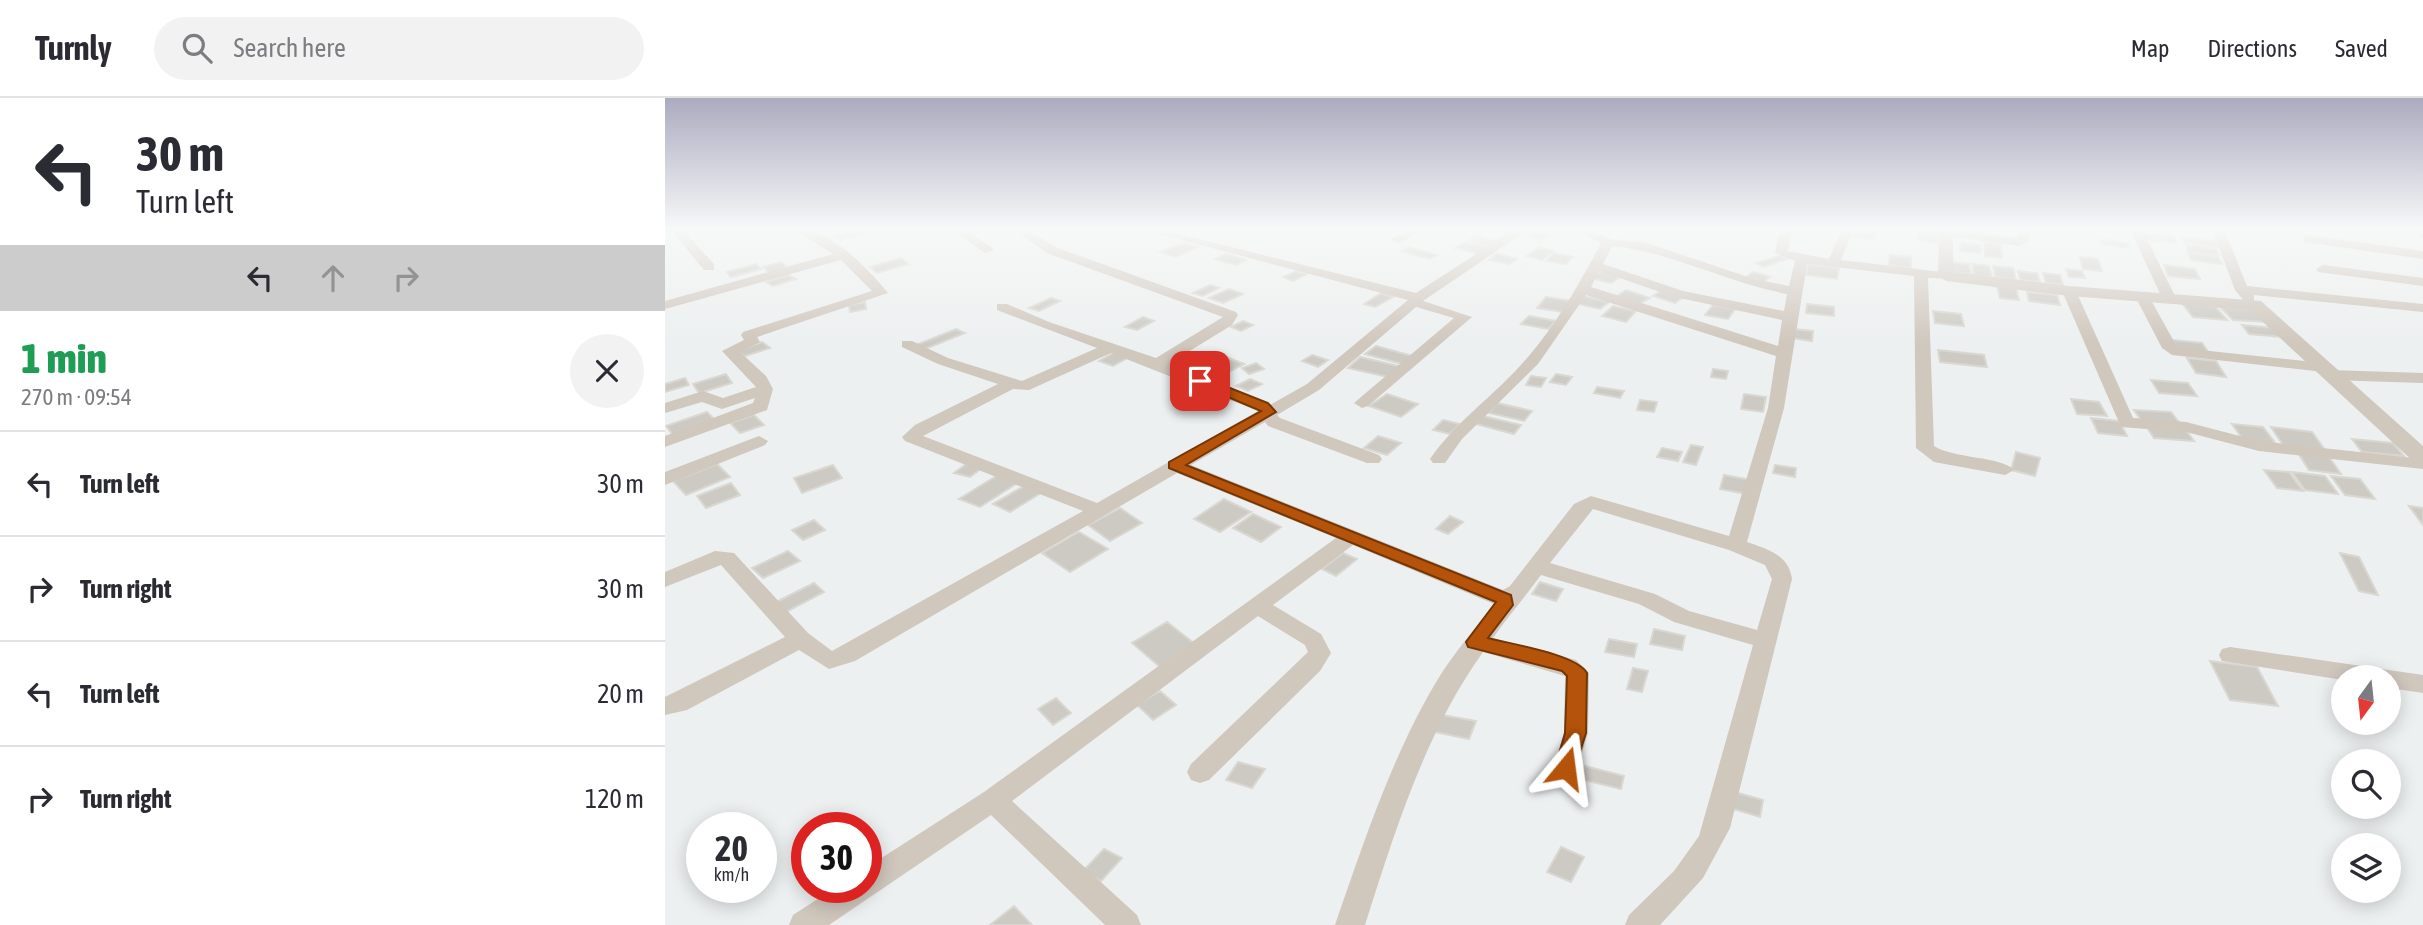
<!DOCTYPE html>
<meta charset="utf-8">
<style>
:root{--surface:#fff;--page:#f2f2f3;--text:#2b2b33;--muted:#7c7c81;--line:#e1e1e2}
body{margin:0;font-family:"Asap Condensed",sans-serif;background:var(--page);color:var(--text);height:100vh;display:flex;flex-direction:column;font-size:26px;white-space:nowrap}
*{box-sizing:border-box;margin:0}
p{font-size:23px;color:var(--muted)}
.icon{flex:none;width:38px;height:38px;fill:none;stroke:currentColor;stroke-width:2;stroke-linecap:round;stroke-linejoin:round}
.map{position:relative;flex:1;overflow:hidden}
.side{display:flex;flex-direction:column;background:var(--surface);width:665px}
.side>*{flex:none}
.guide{background:#fff;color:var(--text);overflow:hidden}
.needle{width:46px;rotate:195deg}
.fabs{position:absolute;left:1666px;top:567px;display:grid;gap:14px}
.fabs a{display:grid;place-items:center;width:70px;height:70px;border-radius:50%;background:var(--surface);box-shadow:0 4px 18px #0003;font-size:35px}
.speed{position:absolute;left:21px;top:714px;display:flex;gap:14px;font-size:35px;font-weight:700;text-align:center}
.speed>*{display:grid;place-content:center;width:91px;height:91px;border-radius:50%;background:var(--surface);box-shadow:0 4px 18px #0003;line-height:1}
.speed small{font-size:18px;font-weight:400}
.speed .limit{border:10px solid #d22;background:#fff;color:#111}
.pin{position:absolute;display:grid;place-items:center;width:60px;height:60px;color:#fff;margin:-30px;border-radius:14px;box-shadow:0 4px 10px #0006}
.me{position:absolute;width:77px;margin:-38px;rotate:16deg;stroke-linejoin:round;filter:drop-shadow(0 0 5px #0008)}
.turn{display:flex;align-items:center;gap:24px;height:147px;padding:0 21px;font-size:32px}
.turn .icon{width:91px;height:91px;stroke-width:2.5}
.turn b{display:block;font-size:49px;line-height:60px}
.lanes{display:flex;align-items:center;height:66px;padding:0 21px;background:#0003;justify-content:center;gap:35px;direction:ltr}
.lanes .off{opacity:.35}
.round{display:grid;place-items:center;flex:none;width:74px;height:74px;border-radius:37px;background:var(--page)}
.headline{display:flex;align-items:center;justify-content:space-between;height:119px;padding:0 21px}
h1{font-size:42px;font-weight:800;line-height:52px;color:#1e9e55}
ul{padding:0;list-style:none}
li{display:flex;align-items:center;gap:21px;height:105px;padding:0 21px;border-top:2px solid var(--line)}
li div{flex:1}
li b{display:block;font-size:26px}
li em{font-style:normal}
header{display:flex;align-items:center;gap:42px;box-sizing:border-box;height:98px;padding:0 35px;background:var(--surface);border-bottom:2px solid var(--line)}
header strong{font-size:33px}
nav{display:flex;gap:38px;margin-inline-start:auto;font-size:24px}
.search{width:490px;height:63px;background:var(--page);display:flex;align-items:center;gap:18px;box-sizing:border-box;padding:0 24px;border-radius:38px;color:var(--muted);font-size:26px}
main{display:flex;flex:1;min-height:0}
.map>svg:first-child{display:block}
.building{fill:#cdcac4;stroke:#d9d7d1;stroke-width:2}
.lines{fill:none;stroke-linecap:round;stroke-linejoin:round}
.minor{fill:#d0c7bd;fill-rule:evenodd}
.tertiary{fill:#d0c7bd;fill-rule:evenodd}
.route{fill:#b45309;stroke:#753606;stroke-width:2}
</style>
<header>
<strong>Turnly</strong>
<div class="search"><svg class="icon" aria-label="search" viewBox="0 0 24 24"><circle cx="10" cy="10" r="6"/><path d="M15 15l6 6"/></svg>Search here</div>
<nav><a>Map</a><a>Directions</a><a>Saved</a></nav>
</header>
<main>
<section class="side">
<div class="guide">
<div class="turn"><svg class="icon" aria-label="left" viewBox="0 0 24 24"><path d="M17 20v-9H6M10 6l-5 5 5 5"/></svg><div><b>30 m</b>Turn left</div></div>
<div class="lanes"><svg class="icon" aria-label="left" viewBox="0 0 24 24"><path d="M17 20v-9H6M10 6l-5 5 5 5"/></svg><svg class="icon off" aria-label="ahead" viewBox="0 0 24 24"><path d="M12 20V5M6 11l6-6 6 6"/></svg><svg class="icon off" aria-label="right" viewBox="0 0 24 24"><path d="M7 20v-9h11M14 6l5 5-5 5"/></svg></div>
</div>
<div class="headline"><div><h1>1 min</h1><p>270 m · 09:54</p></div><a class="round"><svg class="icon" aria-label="close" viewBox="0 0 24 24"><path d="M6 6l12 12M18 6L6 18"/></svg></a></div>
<ul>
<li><svg class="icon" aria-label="left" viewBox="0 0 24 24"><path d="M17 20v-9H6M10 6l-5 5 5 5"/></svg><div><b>Turn left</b></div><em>30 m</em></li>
<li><svg class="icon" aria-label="right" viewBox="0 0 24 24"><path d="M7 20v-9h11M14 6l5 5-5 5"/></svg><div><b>Turn right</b></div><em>30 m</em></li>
<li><svg class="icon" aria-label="left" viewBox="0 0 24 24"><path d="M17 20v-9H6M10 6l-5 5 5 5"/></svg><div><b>Turn left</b></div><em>20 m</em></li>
<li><svg class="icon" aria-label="right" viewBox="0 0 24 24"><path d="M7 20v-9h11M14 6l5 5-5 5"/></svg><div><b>Turn right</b></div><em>120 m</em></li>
</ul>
</section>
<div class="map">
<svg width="1758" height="827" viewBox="0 0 1758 827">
<rect width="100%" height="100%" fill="#edf0f0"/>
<path class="building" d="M197 131 215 132 175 142 170 137Z
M868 131H871L888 136 875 142 857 136Z
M1386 131H1411L1412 137 1386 134Z
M1190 133 1211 135 1209 142 1187 139Z
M1253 135 1273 137 1272 145 1252 142Z
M1476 135 1509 138 1511 145 1479 141Z
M810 138 832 143 824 148 802 143Z
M1517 139 1552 143 1554 149 1520 145Z
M1436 141 1463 145V150L1436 146Z
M800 144 824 150 815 156 790 150Z
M1296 144 1316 147V155L1295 153Z
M1319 144 1336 146 1337 160 1320 158Z
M519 145 533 149 510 159 495 154Z
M1521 147 1551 151 1554 157 1523 154Z
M744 149 772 157 765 161 736 153Z
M874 149 889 153 877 162 862 158Z
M889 155 908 159 901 166 881 163Z
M1523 155 1553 159 1557 166 1526 162Z
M561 156 581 162 571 167 550 161Z
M832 156 852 161 844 166 824 162Z
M1225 157 1246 159V170L1224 167Z
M1114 158 1122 161 1098 169 1091 165Z
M1415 159 1433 161 1437 173 1418 171Z
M236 160 243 166 212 175 205 169Z
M116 164 123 171 105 176 98 169Z
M1286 164 1304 166 1306 176 1287 174Z
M91 166 96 171 66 179 62 174Z
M1143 166 1174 170 1172 181 1141 177Z
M1307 166 1324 168 1327 179 1309 177Z
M1499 167 1530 171 1535 181 1503 178Z
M1328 168 1348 170 1351 182 1330 179Z
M1401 171 1417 173 1420 180 1404 179Z
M938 172 957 178 946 185 926 180Z
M631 173 642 176 628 183 618 179Z
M1353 173 1372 175 1375 184 1355 182Z
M1088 174 1105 179 1098 184 1081 179Z
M1378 175 1395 177 1398 187 1381 185Z
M123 177 131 181 108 188 101 184Z
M545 187 554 190 538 198 528 195Z
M1332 188 1351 190 1354 202 1335 200Z
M564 191 578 196 558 205 544 200Z
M961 192 985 200 974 206 951 199Z
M995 193 1017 200 1010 205 988 198Z
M1362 194 1392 197 1395 207 1364 203Z
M716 195 728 199 710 209 699 206Z
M918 198 944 204 935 211 909 205Z
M881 199 906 203 898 214 872 210Z
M386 200 395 203 374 213 364 210Z
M200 204 201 211 185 214 184 207Z
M1517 205 1550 208 1562 222 1528 219Z
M1142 206 1169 209V218L1141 215Z
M1048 207 1070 211 1063 221 1040 217Z
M948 208 971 213 961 224 937 218Z
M1555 209 1588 211 1602 224 1568 222Z
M1268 213 1296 216 1299 228 1270 225Z
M864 218 891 223 883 231 856 226Z
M478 219 489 223 472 232 460 229Z
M578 223 588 227 576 233 566 229Z
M1577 227 1611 230 1618 239 1584 236Z
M291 231 300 235 260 251 251 247Z
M1128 231 1148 233 1147 243 1127 240Z
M1507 242 1537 245 1544 255 1514 252Z
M97 244 105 250 80 258 72 253Z
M711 248 747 258 737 266 700 256Z
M1273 252 1319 257 1322 269 1275 264Z
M452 253 466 258 448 268 434 263Z
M647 257 663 262 653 269 637 263Z
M561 259 579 266 551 281 533 274Z
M695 259 738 269 727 280 683 270Z
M1522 260 1551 263 1561 279 1531 275Z
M591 265 599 271 584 276 577 270Z
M1048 271 1063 273 1061 281 1046 279Z
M61 276 67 285 34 295 28 286Z
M891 276 907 279 901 287 885 284Z
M866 278 881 280 876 289 861 287Z
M20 280 24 287 0 294V286Z
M585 281 597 286 583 293 571 288Z
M1486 282 1523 285 1532 298 1494 295Z
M932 289 959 293 955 300 929 295Z
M722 296 753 306 736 319 704 308Z
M1079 296 1101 299 1098 314 1076 311Z
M1406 301 1434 304 1442 318 1412 316Z
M975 302 992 304 989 314 972 312Z
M832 305 867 313 859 323 824 315Z
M1469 312 1506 314 1516 327 1478 325Z
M42 314 50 322 8 337 1 328Z
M89 317 99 327 75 335 65 325Z
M818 318 856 327 849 336 811 326Z
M1426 320 1454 323 1462 338 1433 335Z
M778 322 795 326 785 336 768 332Z
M1567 326 1598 329 1611 346 1579 343Z
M1481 328 1520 331 1529 343 1489 340Z
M1606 329 1647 334 1660 352 1618 347Z
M713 338 736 345 722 357 699 350Z
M1687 341 1728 345 1739 358 1697 354Z
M1026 347 1038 349 1031 367 1018 364Z
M997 350 1017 354 1013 363 992 359Z
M1351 354 1375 360 1370 378 1346 372Z
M1633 355 1664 359 1676 376 1644 372Z
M52 366 65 379 21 397 8 383Z
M301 366 317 370 305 379 289 375Z
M168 367 177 380 137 395 129 380Z
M1110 367 1131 370 1130 379 1108 375Z
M1599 372 1624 374 1638 393 1612 390Z
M1627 374 1660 378 1673 396 1640 392Z
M336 375 357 382 315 409 294 401Z
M1059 377 1086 382 1082 396 1055 391Z
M1666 378 1695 381 1710 401 1680 397Z
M66 385 75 397 41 410 32 398Z
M359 388 376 395 345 414 328 406Z
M559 401 586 414 555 434 529 421Z
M1744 408 1758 410V427Z
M455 410 477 425 445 443 423 427Z
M588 416 616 429 596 444 568 430Z
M785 418 798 424 783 436 771 431Z
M149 422 160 432 138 442 127 432Z
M414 434 443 451 405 474 377 455Z
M123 453 135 463 98 480 87 470Z
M678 455 692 461 671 478 657 471Z
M1675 455 1694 459 1713 497 1694 493Z
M875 484 898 491 891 503 867 496Z
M149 485 159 494 119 515 109 505Z
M502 524 530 546 495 569 467 545Z
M989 531 1020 538 1017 552 985 546Z
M944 541 972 546 969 559 940 554Z
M1545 563 1592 569 1613 608 1565 602Z
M968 570 983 573 977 594 962 591Z
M495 593 511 607 488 622 472 607Z
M391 600 406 615 388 627 373 611Z
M777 617 811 623 804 641 770 634Z
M573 664 600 671 587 690 561 682Z
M920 668 959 678 956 691 915 681Z
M1066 693 1098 702 1095 719 1062 709Z
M896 749 919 759 906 784 882 774Z
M439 751 457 760 436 783 418 773Z
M349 808 367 827H325Z"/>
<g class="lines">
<path class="minor" d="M5 131H17L49 166V172H39Z
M128 131C164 129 202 169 223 195L92 239 95 244 75 254 101 278 108 291 102 312 0 349V338L88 305 90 300 57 311 37 304 0 315V305L38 293 58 300 91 289 57 253 79 242 76 237 78 234 207 193 176 162 0 211V203L168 156Z
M286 131H300L330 152 320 155Z
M348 131H362L390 149 571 214 573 217 567 227 505 265 605 307 642 286 743 202 475 131H494L751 195 850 131H864L758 203 807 219 703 308 697 310 689 305 789 220 751 209 654 292 612 317 615 320 714 357 717 361 714 365H702L603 328 600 324 526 367 838 492 845 488 909 406 926 398 1064 438 1103 310 1111 258 921 197 873 266 797 341 780 365H768L765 361C793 321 832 296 863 259 892 225 915 185 936 145L909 131H924L946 141 979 144 1089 181 1124 188 1130 163 1110 155 1115 131H1127L1123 153 1164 161 1177 131H1189L1176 162 1286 175V181L1263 180 1269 348C1289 361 1336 358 1349 372L1340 377 1269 364 1251 350 1249 178 1142 166 1119 310 1082 444C1102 451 1124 457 1127 481L1065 730 1038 780 995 827H960L964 817 1009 773 1034 738 1088 547 1009 524 974 506 876 477C860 499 844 517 828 540L911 562 924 575 923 635 910 678 901 681 892 678 888 670 899 635 900 578 818 554C760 635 730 733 700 827H670C698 746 728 655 773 581 790 553 810 532 829 506L688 447 608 507 656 536 666 555 655 573 544 682 535 685 526 682 522 674 526 666 643 554 640 547 593 518 347 703 472 817 476 827H440L326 717 164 827H124L128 817 171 789H201V770L319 694 671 440 512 375 190 563 164 571 134 552 22 612 0 617V599L120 539 56 467 0 489V474L50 453 69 455 143 535 167 553 418 413 240 343 237 339 250 327 333 286 273 266 237 249V243H247L283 260 357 283 432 250 332 212V206H342L384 224 491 260 558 219 382 155ZM947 148C1007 154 1062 185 1122 196L1119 213 1018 193 938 166ZM934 173 1010 199 1117 222 1113 248 926 189ZM446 255 593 313 432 405 258 338 348 291 364 292ZM928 411 1064 452 1100 467 1107 481 1092 532 1024 513 990 496 885 465Z
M744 131H759L735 145 725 142Z
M1278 131 1352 140 1355 131H1367L1363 144 1354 148 1282 138 1278 137Z
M1465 131H1477L1511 200 1509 203 1497 200Z
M1547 131H1559L1582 188 1758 206V214L1589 197V203H1579L1570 192Z
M1733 131H1758V136Z
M1643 137 1758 153V161L1639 144V138Z
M1658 167 1758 180V188L1653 174 1651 171Z
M1399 190 1411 193 1468 320 1521 324 1594 343 1758 361V371L1594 353 1521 334 1456 329 1397 193Z
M1477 194 1482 195 1511 247 1516 250 1658 265 1664 267V272L1758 275V285L1665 282 1659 280V274L1507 257 1497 250 1470 198Z
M94 338 103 343 100 347 0 387V374Z
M1565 549 1758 577V595L1724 590V579H1678V582L1557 563 1554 557 1557 551Z"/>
<path class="tertiary" d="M1256 131H1287L1289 174 1404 188 1596 203 1758 348V367L1750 365 1585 212 1404 198 1281 183 1273 178 1274 137Z
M1745 131H1758V141Z"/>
</g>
<linearGradient id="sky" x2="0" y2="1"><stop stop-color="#ababc0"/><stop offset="0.53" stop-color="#f7f8f8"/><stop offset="1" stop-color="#f7f8f8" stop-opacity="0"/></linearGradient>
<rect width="1758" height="246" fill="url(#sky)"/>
<path class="route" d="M530 280H540L603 305 611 314 521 367 846 497 848 507 823 540C845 546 911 556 922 575L921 635 908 676 901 679 893 676 890 670 900 635 902 578 897 573 803 549 801 544 831 504 504 370V364L596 313 530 285Z"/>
</svg>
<div class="fabs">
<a><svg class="needle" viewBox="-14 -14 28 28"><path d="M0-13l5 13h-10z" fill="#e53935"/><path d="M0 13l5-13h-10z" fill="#7c7c81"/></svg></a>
<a><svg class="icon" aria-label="search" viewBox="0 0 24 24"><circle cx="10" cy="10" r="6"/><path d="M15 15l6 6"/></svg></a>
<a><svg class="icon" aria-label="layers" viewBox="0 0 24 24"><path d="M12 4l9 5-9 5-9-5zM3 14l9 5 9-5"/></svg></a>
</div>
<div class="speed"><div>20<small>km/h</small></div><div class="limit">30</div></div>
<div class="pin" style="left:535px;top:283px;background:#d93025"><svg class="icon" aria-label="arrive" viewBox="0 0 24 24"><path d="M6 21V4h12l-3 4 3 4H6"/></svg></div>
<svg class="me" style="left:901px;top:670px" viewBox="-20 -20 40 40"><path d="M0-17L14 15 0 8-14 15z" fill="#b45309" stroke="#fff" stroke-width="4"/></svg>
</div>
</main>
